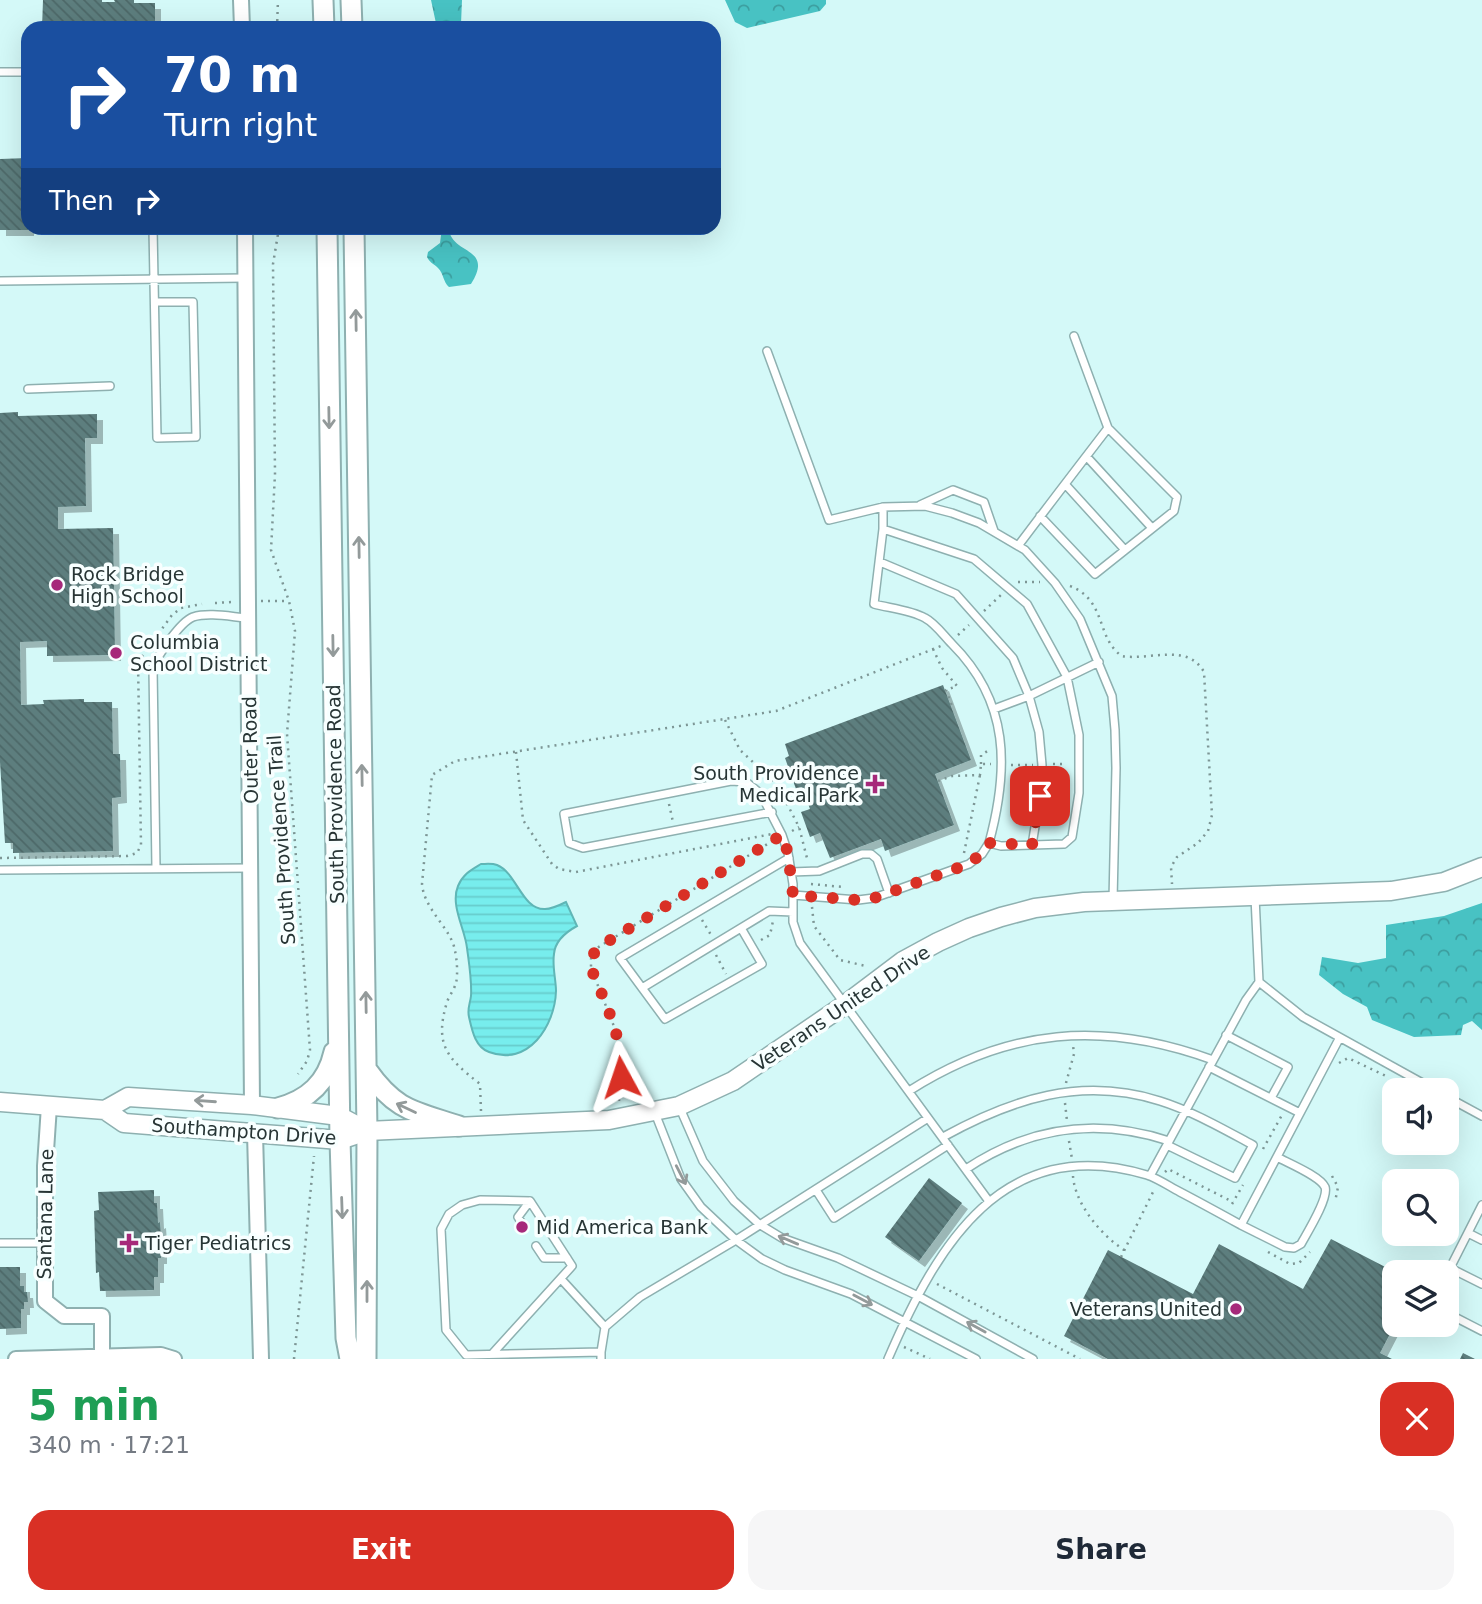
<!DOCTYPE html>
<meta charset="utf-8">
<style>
:root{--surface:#fff;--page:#f6f6f7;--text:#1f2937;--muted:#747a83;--accent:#d93025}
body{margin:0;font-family:"DejaVu Sans",sans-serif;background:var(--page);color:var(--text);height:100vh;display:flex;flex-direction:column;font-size:26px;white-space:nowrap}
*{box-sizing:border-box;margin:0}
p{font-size:23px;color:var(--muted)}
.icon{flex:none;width:38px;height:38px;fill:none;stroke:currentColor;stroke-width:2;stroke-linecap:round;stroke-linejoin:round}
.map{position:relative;height:1359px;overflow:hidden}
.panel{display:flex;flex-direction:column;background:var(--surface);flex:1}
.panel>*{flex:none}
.hud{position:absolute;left:21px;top:21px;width:700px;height:214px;border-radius:21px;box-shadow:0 7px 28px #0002;background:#1a4fa0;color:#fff;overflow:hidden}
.fabs{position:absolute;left:1382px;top:1078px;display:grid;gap:14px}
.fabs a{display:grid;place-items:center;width:77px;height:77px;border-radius:14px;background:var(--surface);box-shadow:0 7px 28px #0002;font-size:35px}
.pin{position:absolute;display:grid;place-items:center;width:60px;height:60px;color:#fff;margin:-30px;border-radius:14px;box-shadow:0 4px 10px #0006}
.me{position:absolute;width:77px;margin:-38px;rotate:355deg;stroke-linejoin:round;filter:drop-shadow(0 0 5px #0008)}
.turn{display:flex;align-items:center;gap:24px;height:147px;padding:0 28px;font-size:32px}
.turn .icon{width:91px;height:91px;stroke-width:2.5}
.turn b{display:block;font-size:49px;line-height:60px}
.then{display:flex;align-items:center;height:66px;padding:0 28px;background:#0003;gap:14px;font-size:26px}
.round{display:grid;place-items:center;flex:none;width:74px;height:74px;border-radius:21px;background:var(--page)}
.overview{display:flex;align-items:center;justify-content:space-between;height:119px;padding:0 28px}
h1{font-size:42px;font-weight:700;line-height:52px;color:#1e9e55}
.action{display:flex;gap:14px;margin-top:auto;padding:14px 28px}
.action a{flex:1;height:80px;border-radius:21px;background:var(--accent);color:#fff;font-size:28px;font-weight:700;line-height:80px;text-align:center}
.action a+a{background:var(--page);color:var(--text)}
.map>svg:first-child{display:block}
.forest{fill:url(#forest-crowns)}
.water{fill:url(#water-rules);stroke:#5fb6b6;stroke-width:2}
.building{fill:url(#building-back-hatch);filter:url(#shadow)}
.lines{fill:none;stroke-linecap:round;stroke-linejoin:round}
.service-casing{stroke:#8eb0b0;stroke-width:10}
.minor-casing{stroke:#8eb0b0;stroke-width:18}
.tertiary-casing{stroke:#8eb0b0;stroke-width:21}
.secondary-casing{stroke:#8eb0b0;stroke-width:23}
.path{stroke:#7d9695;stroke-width:2.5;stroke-dasharray:2 5;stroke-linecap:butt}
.service{stroke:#fff;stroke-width:7}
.minor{stroke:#fff;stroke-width:14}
.tertiary{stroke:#fff;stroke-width:18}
.secondary{stroke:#fff;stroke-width:19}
.oneway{stroke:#939a9a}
.route{stroke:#d93025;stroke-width:12;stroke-dasharray:0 21.6}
.poi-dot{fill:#a6297a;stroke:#f8ffff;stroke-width:2.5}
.labels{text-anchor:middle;stroke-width:7;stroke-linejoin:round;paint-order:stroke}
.poi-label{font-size:19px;fill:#273535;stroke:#f8ffff;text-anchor:start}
.street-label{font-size:19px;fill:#273535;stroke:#f8ffff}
</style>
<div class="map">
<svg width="1482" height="1359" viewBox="0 0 1482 1359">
<defs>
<pattern id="forest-crowns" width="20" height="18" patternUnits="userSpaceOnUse" patternTransform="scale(1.75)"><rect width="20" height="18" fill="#48c2c3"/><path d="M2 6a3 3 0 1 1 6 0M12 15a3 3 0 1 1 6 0" fill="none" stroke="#3c9e9f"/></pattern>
<pattern id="water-rules" width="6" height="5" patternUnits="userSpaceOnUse" patternTransform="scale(1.75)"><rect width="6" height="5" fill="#77eded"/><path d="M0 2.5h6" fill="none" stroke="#67cccc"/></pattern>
<pattern id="building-back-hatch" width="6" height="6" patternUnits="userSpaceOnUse" patternTransform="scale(1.75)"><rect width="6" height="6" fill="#5d7e7e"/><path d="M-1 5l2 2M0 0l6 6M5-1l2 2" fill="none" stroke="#4d6868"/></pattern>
<filter id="shadow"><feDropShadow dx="6" dy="6" stdDeviation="0" flood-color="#0004"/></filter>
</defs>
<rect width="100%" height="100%" fill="#d4f9f8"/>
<path class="forest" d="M431 0H462L461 24 463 28H437Z
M725 0H826V4L820 11 747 28 735 22Z
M442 228H449C450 255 495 246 471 284L449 287C443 282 444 274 438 268 433 263 430 263 427 257L428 252 440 243Z
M1482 903V1030L1472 1021 1463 1025 1461 1035 1414 1037 1372 1020 1367 1007 1343 994 1319 975 1322 957 1358 963 1386 958V925L1444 916Z"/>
<path class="water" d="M481 864C486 864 492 863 497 865 517 873 522 910 545 909 552 909 560 905 566 902L577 926C566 932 555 941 554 954 552 966 556 980 556 991 555 1026 528 1067 489 1052 475 1047 472 1030 469 1017 467 1009 470 1004 471 996 472 981 469 963 467 948 465 929 450 905 458 886 463 874 471 870 481 864Z"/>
<path class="building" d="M43 0H102V2H115L114 0H134V3H155V24H159V28H42Z
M28 158V230H0V159Z
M18 412V416L97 414V438H85L86 506 58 507V529L113 528 115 655 47 656V641L20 642 21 705 44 704 43 700 84 699V702H112L113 754H120L121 797 112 798 113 851 13 853V843H5L0 762V413Z
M943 685 971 760 935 774 954 825 885 851 881 839 830 858 820 833 810 837 801 812 810 809 802 787 796 789 785 758 789 756 785 744Z
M929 1178 962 1203 919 1261 885 1237Z
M154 1190V1203H157L158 1223 160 1222 161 1236H163V1250L161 1249V1258H158V1277H154V1290L100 1291 99 1272 96 1273 94 1211 99 1210 98 1192Z
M1331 1239 1395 1272V1324L1380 1353 1392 1359H1108L1064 1336 1108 1250 1193 1294 1219 1244 1303 1289Z
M0 1267H20V1286H24V1292H27L28 1302H24V1309H21V1328L0 1329Z
M1463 1353 1475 1359H1460Z"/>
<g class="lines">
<defs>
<path id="service" d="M0 72H28
M153 228 157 438 196 437 193 302H155
M0 281 245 278
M1074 336 1108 428
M767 351 829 520 883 507 925 506 952 513 979 523 1025 550 1055 583 1080 619 1112 696 1115 730 1116 768 1113 900
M28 389 110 386
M1087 457 1152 528
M1065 484 1125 550
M920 505 953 490 984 502 994 531
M883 529V507
M1018 546C1048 506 1078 467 1108 428L1177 497 1174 511 1095 574 1040 516
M880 562 956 594 1013 658 1029 696 1039 732 1042 765 1040 796 1032 845
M994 709 1029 696 1099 662
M772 812 583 848 569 843 564 814 731 781 746 782 761 794 782 835 788 853 793 884V922L800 943 988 1200
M156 868 153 668C158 655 180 622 193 617 209 612 232 617 248 618
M0 870 251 868
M791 872 819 871 862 854H871L877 859 889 893
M793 895 858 900 874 898 969 864 982 854 989 843 1001 846 1064 844 1072 837 1079 793V735L1067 677 1027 604 974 559 883 529 874 604C889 608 911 610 925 618 935 623 944 636 952 644 1010 702 1009 769 989 843
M1255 897 1259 982 1303 1017 1435 1090
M741 928 762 964 665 1019 620 958 789 858
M642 988 769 911 793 912
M1226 1035 1288 1067 1271 1098
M1209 1067 1300 1113
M909 1091C1008 1028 1103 1020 1213 1060
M1447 1097 1482 1116
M679 1106 703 1161 734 1201 759 1224 782 1238 838 1258 918 1296 1033 1359
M655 1113 681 1179 701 1207 736 1240 762 1259 785 1270 851 1294 976 1359
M943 1137C1012 1099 1081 1076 1160 1101 1192 1111 1223 1129 1253 1145L1235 1178 1167 1145
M966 1169C1029 1127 1096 1117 1169 1141
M1150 1176 1246 1000 1259 982
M816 1190 834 1218 948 1145
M521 1222 518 1217 530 1201
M1241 1225 1285 1247 1294 1248 1301 1244C1307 1233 1329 1198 1325 1187 1320 1176 1288 1163 1277 1157
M1468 1233 1482 1240
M0 1243H44
M536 1246 544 1258H567
M1450 1268 1482 1284
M1447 1274 1482 1205
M561 1279 605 1327 601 1352
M1447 1313 1482 1331
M605 1327 640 1297 736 1240 928 1118
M492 1354 572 1266 530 1201 480 1200 462 1205 449 1214 441 1229 446 1330 466 1355 601 1352V1359
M888 1359C937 1245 1003 1132 1147 1175 1159 1179 1170 1187 1180 1192 1201 1203 1221 1214 1241 1225L1339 1039"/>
<path id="minor" d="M241 0 242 28
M245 228 252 1105
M49 1106 45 1166V1301L64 1316H102V1359
M255 1133 261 1359
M16 1359 161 1355 174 1359"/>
<path id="tertiary" d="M0 1102 105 1110 124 1123 340 1140 367 1131 609 1120 679 1106 733 1081 846 1004 903 961 938 942 969 928 1001 917 1035 908 1084 902 1391 891 1444 882 1482 867
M105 1110 128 1097 252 1105 339 1116 367 1131"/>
<path id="secondary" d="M323 0 324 28
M351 0 352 28
M327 228 340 1140 346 1338 350 1359
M354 228 367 1131 366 1359
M367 1070C396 1111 413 1111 459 1126
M278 1108C308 1100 327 1083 334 1052"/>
</defs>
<use href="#service" class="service-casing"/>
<use href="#minor" class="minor-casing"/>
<use href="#tertiary" class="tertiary-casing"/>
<use href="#secondary" class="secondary-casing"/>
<path class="path" d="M277 28 278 0
M279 228 273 264 275 474 271 550 289 601 295 631 287 734 310 1050 307 1061 298 1074
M1018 582H1040
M1070 586C1107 600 1096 639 1122 656 1150 661 1187 642 1204 672L1212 815 1208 831 1198 843 1177 857 1171 867 1172 884
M261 601H289
M215 603 233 602
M984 611 1002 594
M958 635 969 625
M933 649 942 668 957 686 946 690 952 706
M725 720 740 750 770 778 783 796 799 827 808 862
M516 752 523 820 552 864 559 869 576 872 772 834
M981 764V755L991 749
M1053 764H1067
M1011 765H1033
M938 781 952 776 980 775 981 764H991
M669 804 673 822
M792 831 799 827
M964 853 980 775
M0 858 127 856 137 853 141 845 138 662 172 615 181 608 202 604
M811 884 843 887
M812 907 814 926 840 960 866 966
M702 920 711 935
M761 940 770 935 773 921
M716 955 726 974
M1339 1063 1348 1058 1386 1076
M1066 1083 1074 1054 1073 1045
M619 1101 622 1062 615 1029 591 968V959L597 948 774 840
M1065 1103 1067 1121
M481 1111 480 1084C447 1058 434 1045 447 1002 449 996 454 990 456 983 458 975 457 959 455 951 452 929 424 910 422 884L432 775 455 761 776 711 941 646
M1069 1141 1072 1159
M1263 1149 1282 1115
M1165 1172 1168 1169 1233 1202
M1073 1176C1075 1204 1101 1235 1124 1250
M1332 1176 1338 1187 1335 1202
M1232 1204 1243 1185
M1268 1252 1290 1264 1299 1263 1310 1252
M1121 1257 1154 1190
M937 1284 1080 1359
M904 1347 930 1359
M294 1359 314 1156"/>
<use href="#service" class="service"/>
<use href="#minor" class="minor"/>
<use href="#tertiary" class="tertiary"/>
<use href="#secondary" class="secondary"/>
</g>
<defs><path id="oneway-shaft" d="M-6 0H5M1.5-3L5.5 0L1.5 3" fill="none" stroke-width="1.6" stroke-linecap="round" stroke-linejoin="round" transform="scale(1.75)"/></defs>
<g class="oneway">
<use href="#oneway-shaft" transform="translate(356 320) rotate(-91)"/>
<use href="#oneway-shaft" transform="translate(329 418) rotate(89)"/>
<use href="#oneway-shaft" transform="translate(359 547) rotate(-91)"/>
<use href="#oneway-shaft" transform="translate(333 646) rotate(89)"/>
<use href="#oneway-shaft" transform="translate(362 775) rotate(-91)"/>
<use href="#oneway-shaft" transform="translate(366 1002) rotate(-91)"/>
<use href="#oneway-shaft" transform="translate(205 1101) rotate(-176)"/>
<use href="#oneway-shaft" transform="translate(406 1108) rotate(-155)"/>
<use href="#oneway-shaft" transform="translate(681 1175) rotate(63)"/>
<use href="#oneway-shaft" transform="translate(342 1208) rotate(88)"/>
<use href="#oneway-shaft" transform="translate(788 1240) rotate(-157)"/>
<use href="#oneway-shaft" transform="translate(367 1291) rotate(-90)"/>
<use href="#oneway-shaft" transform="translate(863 1300) rotate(28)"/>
<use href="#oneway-shaft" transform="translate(976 1327) rotate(-151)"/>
</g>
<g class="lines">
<path class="route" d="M621 1077C624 1039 605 1003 591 968V959L597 948 782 835 788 853 793 895 858 900 874 898 969 864 982 853 989 843 1032 845 1040 796"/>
</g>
<g class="poi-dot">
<circle cx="57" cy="585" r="7"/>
<circle cx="116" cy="653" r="7"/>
<path d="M871.5 773.5h7v7h7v7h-7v7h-7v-7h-7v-7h7z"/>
<circle cx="522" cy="1227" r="7"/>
<path d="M125.5 1232.5h7v7h7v7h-7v7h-7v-7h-7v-7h7z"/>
<circle cx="1236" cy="1309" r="7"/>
</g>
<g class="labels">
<g class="poi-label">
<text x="71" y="581">Rock Bridge<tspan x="71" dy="22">High School</tspan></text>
<text x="130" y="649">Columbia<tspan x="130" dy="22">School District</tspan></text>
<text x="859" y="780" text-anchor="end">South Providence<tspan x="859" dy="22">Medical Park</tspan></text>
<text x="536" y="1234">Mid America Bank</text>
<text x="145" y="1250">Tiger Pediatrics</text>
<text x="1222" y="1316" text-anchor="end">Veterans United</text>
</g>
<g class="street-label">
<text transform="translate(250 750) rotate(-91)" y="7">Outer Road</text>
<text transform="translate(335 794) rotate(-91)" y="7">South Providence Road</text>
<text transform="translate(281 840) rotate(-94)" y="7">South Providence Trail</text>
<text transform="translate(841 1008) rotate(-34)" y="7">Veterans United Drive</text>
<text transform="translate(244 1131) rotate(4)" y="7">Southampton Drive</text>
<text transform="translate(45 1214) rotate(-89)" y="7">Santana Lane</text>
</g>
</g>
</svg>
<div class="fabs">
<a><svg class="icon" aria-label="sound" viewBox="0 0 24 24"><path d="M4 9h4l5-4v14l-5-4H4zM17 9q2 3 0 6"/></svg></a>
<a><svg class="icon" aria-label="search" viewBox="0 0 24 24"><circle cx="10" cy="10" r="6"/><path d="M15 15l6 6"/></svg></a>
<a><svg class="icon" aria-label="layers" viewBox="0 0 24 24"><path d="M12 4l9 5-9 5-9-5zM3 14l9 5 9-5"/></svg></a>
</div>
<div class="pin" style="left:1040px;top:796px;background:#d93025"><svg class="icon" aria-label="arrive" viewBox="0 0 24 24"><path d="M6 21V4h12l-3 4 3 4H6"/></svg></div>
<svg class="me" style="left:621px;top:1077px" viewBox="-20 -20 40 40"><path d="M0-17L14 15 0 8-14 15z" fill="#d93025" stroke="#fff" stroke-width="4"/></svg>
<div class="hud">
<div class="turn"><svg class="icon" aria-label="right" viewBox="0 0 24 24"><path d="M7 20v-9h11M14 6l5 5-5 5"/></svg><div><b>70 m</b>Turn right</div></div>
<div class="then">Then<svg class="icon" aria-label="right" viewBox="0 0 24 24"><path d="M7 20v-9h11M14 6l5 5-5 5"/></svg></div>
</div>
</div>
<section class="panel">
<div class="overview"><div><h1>5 min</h1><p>340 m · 17:21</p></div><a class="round" style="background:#d93025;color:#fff"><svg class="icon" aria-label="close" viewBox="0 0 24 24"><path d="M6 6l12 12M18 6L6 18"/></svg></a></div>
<div class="action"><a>Exit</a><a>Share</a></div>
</section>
